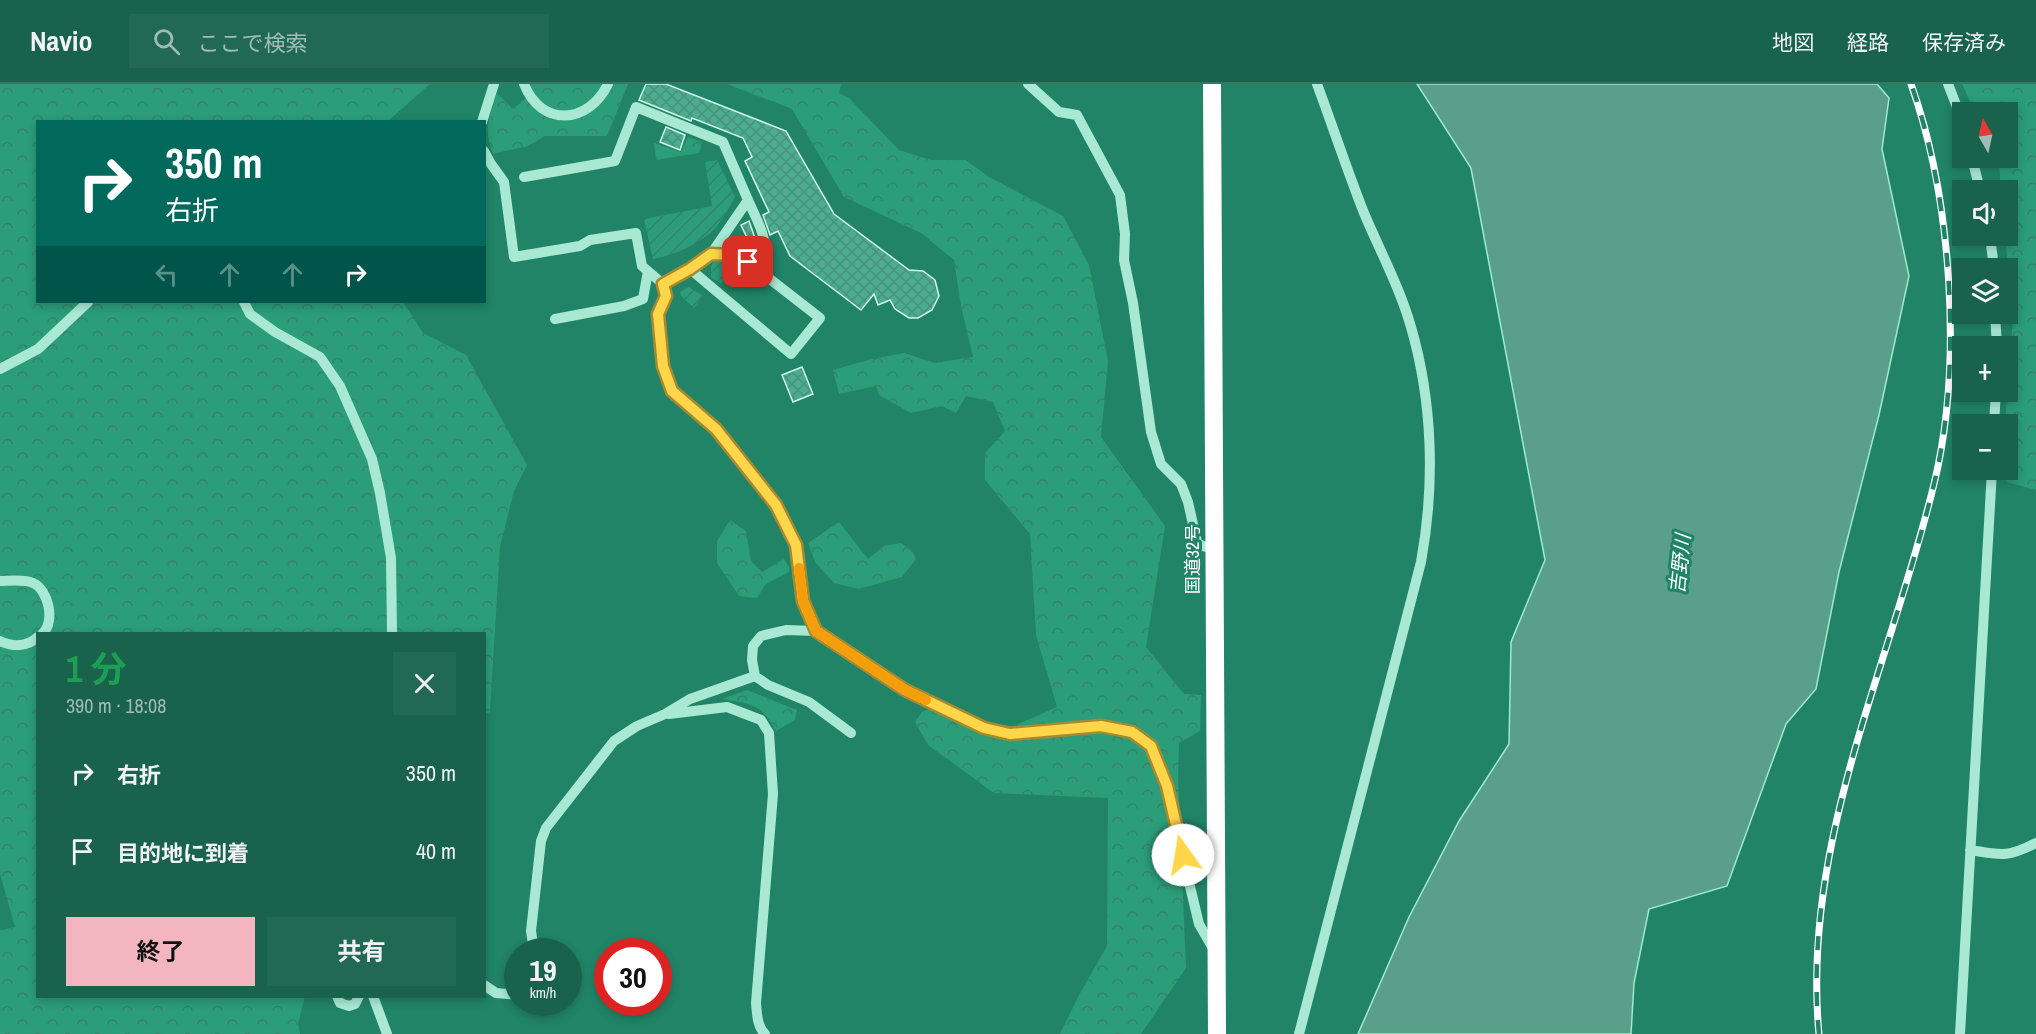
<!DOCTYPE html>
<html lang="ja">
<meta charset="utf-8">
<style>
:root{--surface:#19634c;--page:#226953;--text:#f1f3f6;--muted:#9fbcb5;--line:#377764;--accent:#f3b6c1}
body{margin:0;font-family:"Archivo Narrow","Noto Sans JP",sans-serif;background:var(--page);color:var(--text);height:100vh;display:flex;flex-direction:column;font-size:22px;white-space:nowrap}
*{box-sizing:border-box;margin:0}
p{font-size:20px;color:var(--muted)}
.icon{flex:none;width:33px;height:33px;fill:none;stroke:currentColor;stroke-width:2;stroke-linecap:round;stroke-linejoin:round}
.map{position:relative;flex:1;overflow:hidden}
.details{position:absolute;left:36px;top:548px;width:450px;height:366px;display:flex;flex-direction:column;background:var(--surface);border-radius:0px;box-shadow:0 3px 9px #0003}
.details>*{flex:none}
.top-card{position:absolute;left:36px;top:36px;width:450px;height:183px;border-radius:0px;box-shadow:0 3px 9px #0003;background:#00695c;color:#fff;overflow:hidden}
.needle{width:39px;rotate:351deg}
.tools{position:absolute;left:1952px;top:18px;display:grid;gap:12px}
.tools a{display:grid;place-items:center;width:66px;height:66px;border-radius:0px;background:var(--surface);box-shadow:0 3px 9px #0003;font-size:30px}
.speed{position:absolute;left:504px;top:854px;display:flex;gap:12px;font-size:30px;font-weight:700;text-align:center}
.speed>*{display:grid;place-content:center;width:78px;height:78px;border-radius:50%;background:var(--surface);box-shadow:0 3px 9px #0003;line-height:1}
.speed small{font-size:15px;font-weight:400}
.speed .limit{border:9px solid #d22;background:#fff;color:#111}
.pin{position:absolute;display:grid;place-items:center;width:51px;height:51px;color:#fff;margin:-26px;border-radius:12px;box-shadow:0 3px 9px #0006}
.me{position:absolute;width:66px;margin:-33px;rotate:347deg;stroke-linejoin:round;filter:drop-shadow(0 0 4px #0008)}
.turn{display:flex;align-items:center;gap:21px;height:126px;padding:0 30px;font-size:27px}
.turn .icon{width:78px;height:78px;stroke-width:2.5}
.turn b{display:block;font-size:42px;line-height:51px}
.lanes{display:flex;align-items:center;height:57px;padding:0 30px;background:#0003;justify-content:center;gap:30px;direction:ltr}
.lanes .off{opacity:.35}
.round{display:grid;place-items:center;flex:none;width:63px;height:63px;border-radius:0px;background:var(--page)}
.headline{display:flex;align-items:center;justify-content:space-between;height:102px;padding:0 30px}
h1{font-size:36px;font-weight:700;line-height:45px;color:#1e9e55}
.action{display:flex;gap:12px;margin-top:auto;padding:12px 30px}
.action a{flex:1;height:69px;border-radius:0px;background:var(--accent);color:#111;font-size:24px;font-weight:700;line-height:69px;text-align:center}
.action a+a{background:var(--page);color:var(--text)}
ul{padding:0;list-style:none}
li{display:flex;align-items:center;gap:18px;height:78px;padding:0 30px}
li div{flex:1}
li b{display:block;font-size:22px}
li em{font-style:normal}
header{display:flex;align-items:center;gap:36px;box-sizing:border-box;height:84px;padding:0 30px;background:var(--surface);border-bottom:2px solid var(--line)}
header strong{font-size:28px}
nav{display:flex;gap:33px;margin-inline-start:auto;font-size:21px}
.search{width:420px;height:54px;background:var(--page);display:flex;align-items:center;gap:15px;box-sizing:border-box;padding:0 21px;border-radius:0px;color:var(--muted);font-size:22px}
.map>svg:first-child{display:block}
.forest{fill:url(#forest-crowns)}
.garden{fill:url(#garden-furrows)}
.water{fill:#599f89;stroke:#9dead0;stroke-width:1.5}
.building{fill:url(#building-cross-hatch);stroke:#cdf7e9;stroke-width:1.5}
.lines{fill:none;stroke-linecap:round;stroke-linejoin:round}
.minor{stroke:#a9e9d4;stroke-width:10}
.highway{stroke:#fff;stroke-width:18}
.rail-casing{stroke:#fff;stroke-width:7}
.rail{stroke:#218466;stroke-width:4.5;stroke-dasharray:14;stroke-linecap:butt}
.route-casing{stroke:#a68a30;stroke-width:15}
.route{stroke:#ffd54a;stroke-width:10}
.slow{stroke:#f59e0b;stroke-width:10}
.labels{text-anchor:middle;stroke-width:6;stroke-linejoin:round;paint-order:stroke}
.street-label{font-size:18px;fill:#fff;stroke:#218466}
.water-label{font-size:20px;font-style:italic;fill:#f8fefc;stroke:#218466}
</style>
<header>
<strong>Navio</strong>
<div class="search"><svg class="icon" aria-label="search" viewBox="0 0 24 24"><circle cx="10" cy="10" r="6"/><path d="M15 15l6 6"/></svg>ここで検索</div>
<nav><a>地図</a><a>経路</a><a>保存済み</a></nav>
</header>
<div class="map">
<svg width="2036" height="950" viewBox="0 0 2036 950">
<defs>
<pattern id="forest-crowns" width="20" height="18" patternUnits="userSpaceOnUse" patternTransform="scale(1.5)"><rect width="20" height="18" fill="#2b9d78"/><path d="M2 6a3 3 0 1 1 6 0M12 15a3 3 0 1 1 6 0" fill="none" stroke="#378169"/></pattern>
<pattern id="garden-furrows" width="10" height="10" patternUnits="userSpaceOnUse" patternTransform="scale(1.5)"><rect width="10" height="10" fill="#2b9d78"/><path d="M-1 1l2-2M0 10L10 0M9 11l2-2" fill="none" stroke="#378169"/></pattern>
<pattern id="building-cross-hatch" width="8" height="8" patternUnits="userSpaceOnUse" patternTransform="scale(1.5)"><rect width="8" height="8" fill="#4aad8d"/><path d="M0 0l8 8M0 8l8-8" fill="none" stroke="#4b907a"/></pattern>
</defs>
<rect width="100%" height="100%" fill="#218466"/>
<path class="forest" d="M0 0H430L388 37 38 38V218H403L423 249 466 271 527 381 514 407 500 463 490 628 485 630 484 549H38V912H305L298 940 300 950H0V846L15 843 0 790Z
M531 0H628L607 52H545L528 62 493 70C483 43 489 35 497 9L513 25 525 15Z
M727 0H841L839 9 849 14 899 66 931 76H966L989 93 1063 132 1089 181 1108 277 1101 353 1165 442 1146 563 1184 610 1201 611 1200 647 1179 659 1178 695 1186 884 1141 950H1060L1079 911 1107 862 1108 714 994 709 928 661 915 638 922 628 935 623 954 638 1014 642 1057 623 1036 551 1030 450 985 396V369L1005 347 993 318 966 312 956 329 942 322 911 329 879 311 876 302 839 310 833 286 868 276 904 269 935 279 973 273 961 222 954 176 921 149 844 113 792 25Z
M1962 0H2036V406L2002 397V386H2007V340H2005L2013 234 2005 152H2007V106H2001L1999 80 1996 74H2007V28H1975Z
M688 53 702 58 699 69 656 76 654 59 681 68Z
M730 436 746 447 751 477 762 488 784 475 789 483V488L766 500 757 514 739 512 717 479V457Z
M839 438 868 475 884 462 901 459 912 467 916 475 902 493 859 505 834 499 815 478 808 459Z
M747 606 797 626 795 636 776 647C759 618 754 621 722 615Z"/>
<path class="garden" d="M717 76 735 113C729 123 724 134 717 142 702 160 674 171 653 175L644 135 712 122 705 78Z
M726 175 736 181 721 200 711 193V183L713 178Z
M689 203 703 212 694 224 682 213 680 208Z"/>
<path class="water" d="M1417 0H1877L1889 14 1882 65 1909 192 1879 331 1839 488 1816 605 1786 640 1727 802 1649 825 1634 899 1631 950H1358L1409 833 1459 737 1509 660 1511 558 1545 476 1471 84Z"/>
<path class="building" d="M646 0H666L786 47 834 130 909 186 923 187 935 196 939 212 932 226 918 234H909L895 225 890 216 878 221 874 210 861 226 790 172 778 147 770 151 763 131 769 128 745 77 752 73 743 54 692 34 691 37 639 16Z
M666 43 685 51 680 66 660 58Z
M749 137 756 157 750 160 741 141Z
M802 283 813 310 793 318 782 291Z"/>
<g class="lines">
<path class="minor" d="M524 0C541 43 588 41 608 0
M1028 0 1059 28 1077 31 1120 111 1125 150 1124 176 1133 219 1151 348 1161 380 1181 400 1188 418 1197 458 1202 462 1214 464
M1948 0 1962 36
M482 38 494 0
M484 67 491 80 504 98 514 173 580 162 590 156 636 149 642 182 663 200 666 212 658 230 663 282 673 307 716 345 776 421 796 461 803 517 816 547
M1972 74 1980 106
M524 93 615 77 636 23 723 58 748 116 711 170
M748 116C758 140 774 160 757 185
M1990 152 1994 184
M663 200 690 185 711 170 730 171 748 178 820 234 791 270 690 185
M244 218 250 230 275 248 320 273 340 302 372 375 380 409 391 474 392 549
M1995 230 1997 262
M555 235 624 222 643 215 648 187
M0 285 38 265 88 218
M1994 340 1996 308
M0 497C9 497 25 495 33 499 49 506 55 538 43 549
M0 557C13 563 27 563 38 553
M755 592 752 576 753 562 761 552 786 546 816 547 905 606 985 644 1010 650 1101 642 1132 648 1151 662 1166 702 1199 840 1214 866
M669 630 727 623 761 636 769 649 773 710 756 919C757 930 757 942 765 950
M1970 766C2001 771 2007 774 2036 759
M534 867 531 847 541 757 546 744 614 657 637 642 665 630 690 615 755 592 768 601 809 618 851 649
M484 901 496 909 518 911
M337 912 340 919 349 922 355 920 359 912
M373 912 387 950
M1299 950 1421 478C1435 401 1433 319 1411 243 1400 204 1380 167 1364 129 1347 86 1333 43 1317 0
M1960 950 1992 386"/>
<path class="highway" d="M1212 0 1217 950"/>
<defs>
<path id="rail" d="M1819 950C1801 758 1890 582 1934 400 1963 281 1952 115 1911 0"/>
</defs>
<use href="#rail" class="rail-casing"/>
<use href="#rail" class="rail"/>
</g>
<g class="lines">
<defs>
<path id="route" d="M748 178 730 171 711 170 690 185 663 200 666 212 658 230 663 282 672 307 716 345 776 421 796 461 803 517 816 547 905 606 984 644 1010 650 1101 642 1132 648 1151 662 1167 702 1183 771"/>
</defs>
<use href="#route" class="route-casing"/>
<use href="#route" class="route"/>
<path class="slow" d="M799 484 803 517 816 547 905 606 926 616"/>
</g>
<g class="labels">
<g class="street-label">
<text transform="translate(1193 475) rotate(-90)" y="6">国道32号</text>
</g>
<g class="water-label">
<text transform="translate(1680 480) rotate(-84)" y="7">吉野川</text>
</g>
</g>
</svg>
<div class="tools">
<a><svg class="needle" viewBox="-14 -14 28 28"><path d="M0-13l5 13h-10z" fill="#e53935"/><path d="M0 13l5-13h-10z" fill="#9fbcb5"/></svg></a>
<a><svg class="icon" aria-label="sound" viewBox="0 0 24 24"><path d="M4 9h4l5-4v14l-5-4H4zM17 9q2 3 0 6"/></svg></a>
<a><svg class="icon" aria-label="layers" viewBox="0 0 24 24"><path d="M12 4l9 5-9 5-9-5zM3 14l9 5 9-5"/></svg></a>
<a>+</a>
<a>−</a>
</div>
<div class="speed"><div>19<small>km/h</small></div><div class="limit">30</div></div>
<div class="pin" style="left:748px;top:178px;background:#d93025"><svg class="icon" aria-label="arrive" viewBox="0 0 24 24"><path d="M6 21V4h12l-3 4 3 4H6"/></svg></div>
<svg class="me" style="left:1183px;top:771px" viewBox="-20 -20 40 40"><circle r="19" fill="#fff"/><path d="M0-13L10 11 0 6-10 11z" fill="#ffd54a"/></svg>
<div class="top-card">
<div class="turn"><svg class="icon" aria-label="right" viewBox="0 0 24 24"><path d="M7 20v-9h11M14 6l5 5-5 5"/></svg><div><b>350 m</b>右折</div></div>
<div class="lanes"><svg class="icon off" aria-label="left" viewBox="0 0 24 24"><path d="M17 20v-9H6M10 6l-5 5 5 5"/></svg><svg class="icon off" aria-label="ahead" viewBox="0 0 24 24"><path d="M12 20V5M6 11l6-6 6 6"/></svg><svg class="icon off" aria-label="ahead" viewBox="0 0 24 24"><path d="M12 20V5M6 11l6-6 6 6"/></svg><svg class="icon" aria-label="right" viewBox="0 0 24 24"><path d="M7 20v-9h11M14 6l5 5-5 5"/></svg></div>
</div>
<section class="details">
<div class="headline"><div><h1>1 分</h1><p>390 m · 18:08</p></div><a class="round"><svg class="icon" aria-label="close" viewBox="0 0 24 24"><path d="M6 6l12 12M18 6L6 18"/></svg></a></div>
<ul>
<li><svg class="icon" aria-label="right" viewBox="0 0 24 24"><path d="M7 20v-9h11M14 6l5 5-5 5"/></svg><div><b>右折</b></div><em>350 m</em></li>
<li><svg class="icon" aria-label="arrive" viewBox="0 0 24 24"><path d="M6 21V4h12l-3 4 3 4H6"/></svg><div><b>目的地に到着</b></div><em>40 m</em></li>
</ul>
<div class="action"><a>終了</a><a>共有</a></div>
</section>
</div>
